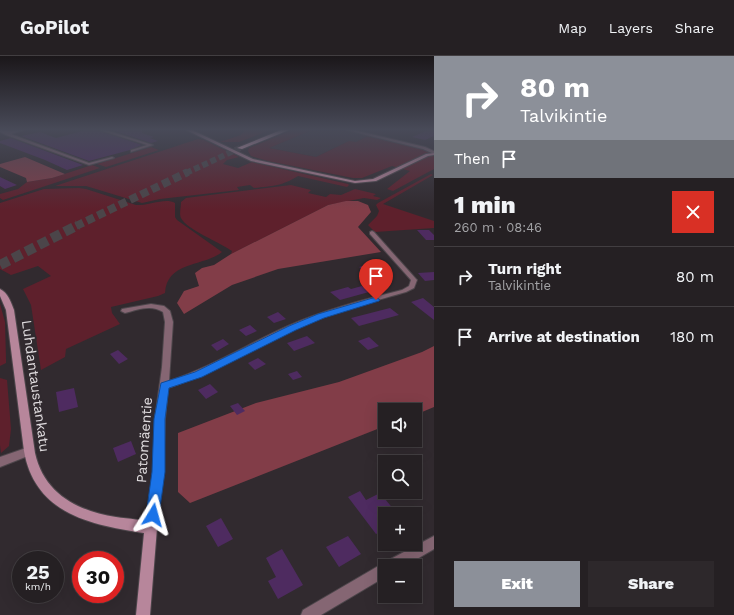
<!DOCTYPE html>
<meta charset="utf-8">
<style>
:root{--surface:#252023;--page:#2d282b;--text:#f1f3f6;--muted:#a3a3a6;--line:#423e41;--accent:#8c9099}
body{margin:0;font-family:"Work Sans",sans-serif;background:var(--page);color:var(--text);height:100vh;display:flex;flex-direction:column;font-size:15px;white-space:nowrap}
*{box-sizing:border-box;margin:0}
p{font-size:13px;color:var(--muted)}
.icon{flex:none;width:22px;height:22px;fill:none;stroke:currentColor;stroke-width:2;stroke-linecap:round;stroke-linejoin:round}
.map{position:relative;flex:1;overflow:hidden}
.drawer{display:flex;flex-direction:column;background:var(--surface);width:300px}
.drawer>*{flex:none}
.guide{background:#8c9099;color:#fff;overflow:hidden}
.buttons{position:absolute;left:378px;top:347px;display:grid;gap:8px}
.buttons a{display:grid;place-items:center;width:44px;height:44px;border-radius:0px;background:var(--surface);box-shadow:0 4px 16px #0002,0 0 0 1px var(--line);font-size:20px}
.speed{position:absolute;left:12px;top:495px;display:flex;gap:8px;font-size:20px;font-weight:700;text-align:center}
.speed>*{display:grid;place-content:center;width:52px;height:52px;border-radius:50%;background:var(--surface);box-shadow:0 4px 16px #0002,0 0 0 1px var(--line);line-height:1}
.speed small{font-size:10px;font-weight:400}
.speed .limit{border:6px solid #d22;background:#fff;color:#111}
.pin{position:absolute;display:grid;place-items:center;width:34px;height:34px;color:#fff;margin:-41px -17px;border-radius:50% 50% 50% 0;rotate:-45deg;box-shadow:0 0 4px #0007}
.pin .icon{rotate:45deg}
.me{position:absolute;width:44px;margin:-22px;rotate:8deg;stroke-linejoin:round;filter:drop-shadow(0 0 3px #0008)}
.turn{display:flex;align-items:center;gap:14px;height:84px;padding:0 20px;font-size:18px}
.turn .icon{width:52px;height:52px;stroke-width:2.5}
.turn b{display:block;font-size:28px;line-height:34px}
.then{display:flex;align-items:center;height:38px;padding:0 20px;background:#0003;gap:8px;font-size:15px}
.round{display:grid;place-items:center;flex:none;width:42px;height:42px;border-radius:0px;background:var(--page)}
.head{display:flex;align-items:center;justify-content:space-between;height:68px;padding:0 20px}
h1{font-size:24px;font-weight:800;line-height:30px}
.cta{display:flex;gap:8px;margin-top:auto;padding:8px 20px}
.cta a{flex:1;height:46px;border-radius:0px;background:var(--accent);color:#fff;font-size:16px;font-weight:800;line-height:46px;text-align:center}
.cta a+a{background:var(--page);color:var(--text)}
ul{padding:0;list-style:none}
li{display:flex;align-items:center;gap:12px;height:60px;padding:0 20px;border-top:1px solid var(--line)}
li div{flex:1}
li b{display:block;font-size:15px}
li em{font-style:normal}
header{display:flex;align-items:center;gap:24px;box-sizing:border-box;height:56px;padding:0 20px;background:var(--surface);border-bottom:1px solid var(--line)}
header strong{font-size:19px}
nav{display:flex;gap:22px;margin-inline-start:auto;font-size:14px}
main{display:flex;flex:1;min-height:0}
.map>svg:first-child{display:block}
.built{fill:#3e323b}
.green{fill:#5e202c}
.forest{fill:#823d48}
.building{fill:#4e2b60}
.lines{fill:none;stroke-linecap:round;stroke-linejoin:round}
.highway-tunnel-far2{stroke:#4b4549;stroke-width:6;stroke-dasharray:6 3;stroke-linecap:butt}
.highway-tunnel-far1{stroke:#4b4549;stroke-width:8;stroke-dasharray:8 4;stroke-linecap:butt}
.highway-tunnel{stroke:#4b4549;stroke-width:10;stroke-dasharray:10 4.5;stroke-linecap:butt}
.street-casing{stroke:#4d464b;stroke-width:2}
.secondary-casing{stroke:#4d464b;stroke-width:2}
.highway-casing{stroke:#4d464b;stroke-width:2}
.street{fill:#856673;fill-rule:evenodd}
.secondary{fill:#b7869b;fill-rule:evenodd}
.highway{fill:#f7bbd4;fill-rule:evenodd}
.route{fill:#1a73e8;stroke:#114b97}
.labels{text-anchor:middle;stroke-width:4;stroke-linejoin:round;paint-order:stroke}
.near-street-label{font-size:14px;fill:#e0dcdf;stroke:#312a2f}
</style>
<header>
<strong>GoPilot</strong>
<nav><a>Map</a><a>Layers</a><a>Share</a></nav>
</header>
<main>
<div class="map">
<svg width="434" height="559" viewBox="0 0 434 559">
<rect width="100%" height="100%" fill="#312a2f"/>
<path class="built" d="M312 74H342L368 80 356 86 349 85 316 101 269 92Z"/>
<path class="green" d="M245 74H270L239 86H220L241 79Z
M292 74H312L269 92 316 101 349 85 356 86 368 80 434 95V113L393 135 387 133 410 115 392 110 362 122H353L268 105 251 100 248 95 249 92Z
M198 83 204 84 239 101 227 104 223 108 238 112 252 106 348 128 349 129 347 131 298 120C282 130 273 130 254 132L250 129 237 131 239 134 160 143 142 147 86 130H55Z
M151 91 159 94 106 111 97 108Z
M92 109 100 112 3 144 0 142V138L18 133 27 126 52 122Z
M431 118 433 119 383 148 434 165V172L375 176 368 169 377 160 379 155 376 149 378 147Z
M291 129 311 134 308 137 326 141 330 138 341 139 355 133 376 138 373 140 381 142 377 144 364 142 328 149 231 198 232 195C221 187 186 173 181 162 179 158 181 151 181 146L186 142Z
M79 132 86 133 136 149C149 150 165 141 175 147V161L177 164 222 196C203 211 167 205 165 237L158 240 111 251 112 257 120 268 66 293 65 301 41 314 31 249 23 233 51 220 38 210 11 219 0 213V147L44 133Z
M0 248 5 266 6 303V307L0 310Z
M0 322 7 324 11 373 9 390 1 397 0 389Z"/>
<path class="forest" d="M25 101 65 118 52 122 27 126 26 122 0 111V108Z
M346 145H358L368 149 371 156 358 171 381 196 278 213 232 229 184 258 177 247 184 235 199 230 195 217 202 212 214 209 231 198 328 149Z
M434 290V351L415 359V354H385V370L190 447 178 436V377L256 347 339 326 422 296Z"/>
<path class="building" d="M86 74H98L142 89 130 94 89 105 21 80 40 76 56 82Z
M112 74H142V77L154 81 150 82 158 85 151 87Z
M428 74H434V80L425 84 412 81Z
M11 82 83 109 67 114 45 104 0 87V85Z
M0 121 17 129 5 133 0 130Z
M417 174H429L434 179V184H426Z
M373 207 382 213 367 217 359 211Z
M434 216V224L425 225 418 217Z
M362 230 369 236 340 244 330 236 348 231 351 233Z
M423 242 434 251V264L411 246Z
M390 252 399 259 359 270 351 262Z
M278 256 286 263 274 267 267 261Z
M250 269 257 275 246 280 239 274Z
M307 280 315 287 294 295 287 287Z
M369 281 379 290 368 294 358 285Z
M223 283 229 288 217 295 211 289Z
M118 294 128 303 119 308 110 298Z
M258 302 266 308 255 314 248 307Z
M297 315 302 321 293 324 288 318Z
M210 328 218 336 206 343 198 334Z
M74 332 78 351 59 356 56 336Z
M238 347 245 355 237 359 230 350Z
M131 385 136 398 118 406 113 392Z
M360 435 366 444 380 437 395 455 385 458V473L376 478 348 441Z
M221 462 233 483 218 491 206 470Z
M348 480 361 498 339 511 326 491Z
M282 493 303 529 278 543 268 525 276 521 266 502Z"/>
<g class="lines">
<path class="highway-tunnel-far2" d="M186 117 240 92"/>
<path class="highway-tunnel-far1" d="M76 170 188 116"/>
<path class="highway-tunnel" d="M0 209 78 169"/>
<defs>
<path id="street" d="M0 74C11 76 13 74 24 74L11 78 89 107 112 101 114 102 89 109 6 79 0 76Z
M99 74H106L153 89 131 96V94L147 89Z
M346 74H354L425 91 434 95V98L423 93Z
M372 175 374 176 416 223 417 224 414 232 406 236C368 247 329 257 293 274 251 294 212 317 168 332L165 363 163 416 157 472 155 476 151 478 147 476 145 472 153 416 155 363 162 311 165 266 163 256C151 248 137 254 125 257L121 255 122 253 151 248 164 250 170 255 173 266 169 325C211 311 248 288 288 270 324 254 363 244 402 234L409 230 411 224 370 178V176Z
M29 391 33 392 34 395 33 398 0 411V401Z
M434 480V493L405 510H385V521L321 559H301L303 554 380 509 386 508 387 505Z"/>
<path id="secondary" d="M186 74H192L253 103 355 125 373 123 426 98 434 97V99L428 100 376 125 355 127 251 105Z
M0 233C8 237 11 246 14 254L35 397C44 438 78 455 116 461 129 463 143 463 155 468L157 472 150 559H136L144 477C91 469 35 458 24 395L6 254 0 240Z"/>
<path id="highway" d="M281 74H289L242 93 237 92Z"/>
</defs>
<use href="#street" class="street-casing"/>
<use href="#secondary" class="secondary-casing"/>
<use href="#highway" class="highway-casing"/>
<use href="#street" class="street"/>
<use href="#secondary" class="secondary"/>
<use href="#highway" class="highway"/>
</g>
<linearGradient id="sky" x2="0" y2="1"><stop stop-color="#1b171a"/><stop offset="0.48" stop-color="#484a58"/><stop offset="1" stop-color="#484a58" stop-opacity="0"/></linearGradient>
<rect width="434" height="153" fill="url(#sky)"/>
<path class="route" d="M376 241 380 244 379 245 324 262 296 274 202 321 169 332 165 363V416L159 459 157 464 153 466 148 464 146 459 152 416 154 363 161 327 195 316 289 270 318 258Z"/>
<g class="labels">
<g class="near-street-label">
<text transform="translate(36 330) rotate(82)" y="5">Luhdantaustankatu</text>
<text transform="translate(144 384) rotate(-86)" y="5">Patomäentie</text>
</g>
</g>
</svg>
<div class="buttons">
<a><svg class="icon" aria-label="sound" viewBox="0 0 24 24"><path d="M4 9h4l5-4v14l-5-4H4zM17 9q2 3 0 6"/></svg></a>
<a><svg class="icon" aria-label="search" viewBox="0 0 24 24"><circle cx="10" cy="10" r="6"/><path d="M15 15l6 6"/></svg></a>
<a>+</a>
<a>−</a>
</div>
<div class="speed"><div>25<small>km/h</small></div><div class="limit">30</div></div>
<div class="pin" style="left:376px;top:244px;background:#d93025"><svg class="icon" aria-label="arrive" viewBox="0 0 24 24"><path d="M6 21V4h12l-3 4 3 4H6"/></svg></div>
<svg class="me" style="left:153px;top:459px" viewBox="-20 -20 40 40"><path d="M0-17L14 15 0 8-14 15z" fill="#1a73e8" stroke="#fff" stroke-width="4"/></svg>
</div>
<section class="drawer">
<div class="guide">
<div class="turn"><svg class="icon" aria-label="right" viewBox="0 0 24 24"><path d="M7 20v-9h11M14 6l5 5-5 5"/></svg><div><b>80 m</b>Talvikintie</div></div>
<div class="then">Then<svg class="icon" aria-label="arrive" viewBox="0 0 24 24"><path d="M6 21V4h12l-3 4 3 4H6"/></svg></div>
</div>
<div class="head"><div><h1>1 min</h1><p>260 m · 08:46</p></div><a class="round" style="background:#d93025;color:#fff"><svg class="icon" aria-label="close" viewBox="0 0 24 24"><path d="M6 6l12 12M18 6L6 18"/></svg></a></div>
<ul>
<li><svg class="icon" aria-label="right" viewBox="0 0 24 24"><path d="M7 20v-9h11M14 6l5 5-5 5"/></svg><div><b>Turn right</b><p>Talvikintie</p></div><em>80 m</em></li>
<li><svg class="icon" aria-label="arrive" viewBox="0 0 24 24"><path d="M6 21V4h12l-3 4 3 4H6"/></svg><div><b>Arrive at destination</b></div><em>180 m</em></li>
</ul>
<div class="cta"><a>Exit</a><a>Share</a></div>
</section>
</main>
